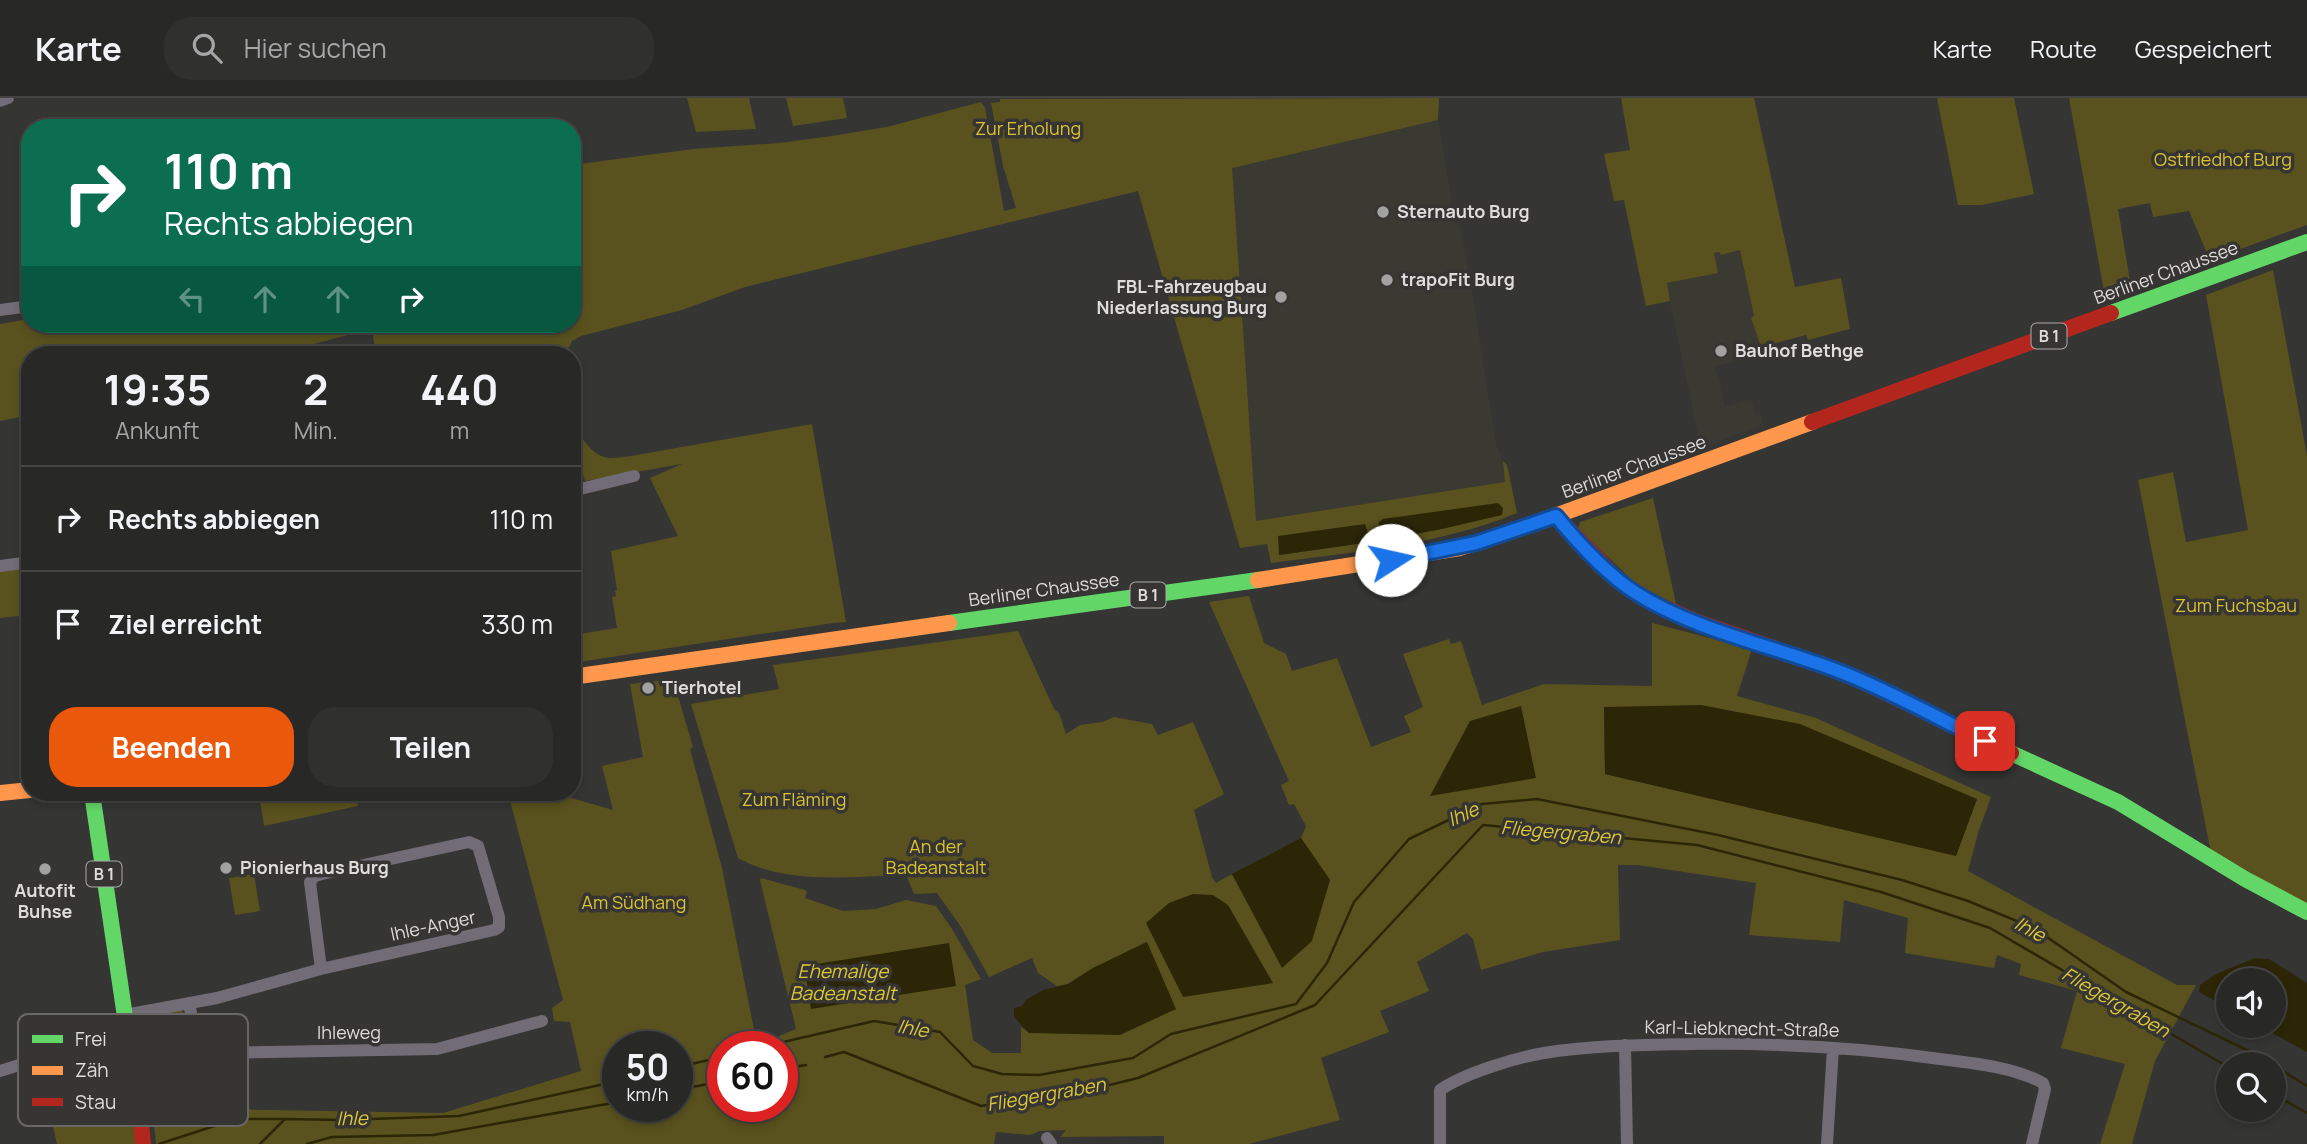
<!DOCTYPE html>
<html lang="de">
<meta charset="utf-8">
<style>
:root{--surface:#282827;--page:#30302f;--text:#f1f3f6;--muted:#a5a6a7;--line:#444;--accent:#ea580c}
body{margin:0;font-family:Manrope,sans-serif;background:var(--page);color:var(--text);height:100vh;display:flex;flex-direction:column;font-size:26px;white-space:nowrap}
*{box-sizing:border-box;margin:0}
p{font-size:23px;color:var(--muted)}
.icon{flex:none;width:38px;height:38px;fill:none;stroke:currentColor;stroke-width:2;stroke-linecap:round;stroke-linejoin:round}
.map{position:relative;flex:1;overflow:hidden}
.panel{position:absolute;left:21px;top:248px;width:560px;height:455px;display:flex;flex-direction:column;background:var(--surface);border-radius:28px;box-shadow:0 4px 10px #0003,0 0 0 2px var(--line)}
.panel>*{flex:none}
.hud{position:absolute;left:21px;top:21px;width:560px;height:214px;border-radius:28px;box-shadow:0 4px 10px #0003,0 0 0 2px var(--line);background:#0b6e4f;color:#fff;overflow:hidden}
.buttons{position:absolute;left:2216px;top:870px;display:grid;gap:14px}
.buttons a{display:grid;place-items:center;width:70px;height:70px;border-radius:50%;background:var(--surface);box-shadow:0 4px 10px #0003,0 0 0 2px var(--line);font-size:35px}
.speed{position:absolute;left:602px;top:933px;display:flex;gap:14px;font-size:35px;font-weight:700;text-align:center}
.speed>*{display:grid;place-content:center;width:91px;height:91px;border-radius:50%;background:var(--surface);box-shadow:0 4px 10px #0003,0 0 0 2px var(--line);line-height:1}
.speed small{font-size:18px;font-weight:400}
.speed .limit{border:10px solid #d22;background:#fff;color:#111}
.pin{position:absolute;display:grid;place-items:center;width:60px;height:60px;color:#fff;margin:-30px;border-radius:14px;box-shadow:0 4px 10px #0006}
.me{position:absolute;width:77px;margin:-38px;rotate:80deg;stroke-linejoin:round;filter:drop-shadow(0 0 5px #0008)}
.turn{display:flex;align-items:center;gap:24px;height:147px;padding:0 28px;font-size:32px}
.turn .icon{width:91px;height:91px;stroke-width:2.5}
.turn b{display:block;font-size:49px;line-height:60px}
.lanes{display:flex;align-items:center;height:66px;padding:0 28px;background:#0003;justify-content:center;gap:35px;direction:ltr}
.lanes .off{opacity:.35}
.eta{display:flex;justify-content:space-evenly;align-items:center;height:119px;text-align:center}
.eta b{font-size:42px;font-weight:700;line-height:49px}
.primary-button{display:flex;gap:14px;margin-top:auto;padding:14px 28px}
.primary-button a{flex:1;height:80px;border-radius:28px;background:var(--accent);color:#fff;font-size:28px;font-weight:700;line-height:80px;text-align:center}
.primary-button a+a{background:var(--page);color:var(--text)}
ul{padding:0;list-style:none}
li{display:flex;align-items:center;gap:21px;height:105px;padding:0 28px;border-top:2px solid var(--line)}
li div{flex:1}
li b{display:block;font-size:26px}
li em{font-style:normal}
header{display:flex;align-items:center;gap:42px;box-sizing:border-box;height:98px;padding:0 35px;background:var(--surface);border-bottom:2px solid var(--line)}
header strong{font-size:33px}
nav{display:flex;gap:38px;margin-inline-start:auto;font-size:24px}
.search{width:490px;height:63px;background:var(--page);display:flex;align-items:center;gap:18px;box-sizing:border-box;padding:0 24px;border-radius:28px;color:var(--muted);font-size:26px}
.map>svg:first-child{display:block}
.built{fill:#3b3a32}
.green{fill:#59521e;fill-rule:evenodd}
.water{fill:#2c2607}
.lines{fill:none;stroke-linecap:round;stroke-linejoin:round}
.stream{stroke:#2c2607;stroke-width:2.5}
.street{stroke:#716c75;stroke-width:12}
.fast{stroke:#63d668;stroke-width:16}
.slow{stroke:#ff974d;stroke-width:16}
.jam{stroke:#b3261e;stroke-width:16}
.route-casing{stroke:#114b97;stroke-width:18}
.route{stroke:#1a73e8;stroke-width:12}
.poi-dot{fill:#a2a2a1;stroke:#363533;stroke-width:2.5}
.labels{text-anchor:middle;stroke-width:7;stroke-linejoin:round;paint-order:stroke}
.shield{fill:#363533;stroke:#ababa9;stroke-width:2}
.shield-label{font-size:16px;font-weight:bold;fill:#dddddb}
.park-label{font-size:18px;fill:#d9c42e;stroke:#363533}
.poi-label{font-size:18px;font-weight:bold;fill:#dddddb;stroke:#363533;text-anchor:start}
.street-label{font-size:18px;fill:#dddddb;stroke:#363533}
.water-label{font-size:19px;font-style:italic;fill:#ddc834;stroke:#363533}
.key{fill:#363533;stroke:#686765;stroke-width:2}
.key-label{font-size:19px;fill:#dddddb}
</style>
<header>
<strong>Karte</strong>
<div class="search"><svg class="icon" aria-label="search" viewBox="0 0 24 24"><circle cx="10" cy="10" r="6"/><path d="M15 15l6 6"/></svg>Hier suchen</div>
<nav><a>Karte</a><a>Route</a><a>Gespeichert</a></nav>
</header>
<div class="map">
<svg width="2307" height="1046" viewBox="0 0 2307 1046">
<rect width="100%" height="100%" fill="#353534"/>
<path class="built" d="M1438 22 1455 126 1460 127 1474 206 1496 346 1503 363 1507 367 1517 415 1483 428 1435 440 1271 465 1267 446 1240 450 1231 69Z
M1740 152 1754 219 1751 220 1763 257 1715 268 1725 309 1751 301 1756 319 1761 318 1763 327 1701 350 1666 185 1717 175 1714 155 1719 154 1721 157Z"/>
<path class="green" d="M687 0H749L756 31 696 34Z
M786 0H843L847 20 793 28Z
M1439 0 1438 22 1232 70 1256 423 1505 384 1503 363 1507 367 1517 415C1439 447 1354 454 1271 465L1267 446 1240 450 1138 93 745 189 682 212 581 238 572 243 565 257H506L504 255 497 257H376L372 231 270 257H30V317L0 323V226L23 222 30 218V226H572V67L693 51 779 45 825 39 887 29 981 4 985 10 1004 113 1016 110 1003 68 991 5 1000 4V1ZM1365 426 1371 444 1280 457Z
M1621 0H1754L1795 189 1841 180 1850 231 1808 242 1806 237 1761 249 1751 220 1754 218 1740 152 1721 157 1719 154 1714 155 1718 175 1667 185 1670 203 1646 208 1624 102 1614 103 1604 56 1630 52Z
M1937 0H2014L2034 96 1982 107H1958Z
M2069 0H2307V127L2210 162 2189 113 2153 119 2150 105 2118 111 2131 189 2105 199Z
M2273 172 2307 358V806L2211 755 2138 382 2173 374 2186 444 2248 432 2206 197Z
M572 314C577 332 587 357 609 360 616 360 624 359 631 358L812 326 846 524 833 525 572 565V537L617 530 612 499 616 498 615 493 617 492 611 453 678 438 650 380 682 366 585 383 572 341Z
M1653 400 1676 506 1637 487 1578 430 1580 424Z
M30 467V517L0 520V471Z
M1249 498 1264 545 1286 556 1292 573 1337 560 1371 649 1411 634 1404 618 1423 609 1403 556 1449 541 1451 546 1461 543 1482 607 1544 586 1652 588V525L1752 551 1737 598 1816 620 1991 699 1978 735 1968 773 2177 887H2196L2155 963 2132 1046H2100L2125 966 2061 950 2077 893 2019 877 2021 866 1997 857 1994 870 1905 855 1908 820 1844 802 1840 844 1749 837 1756 785 1638 767H1618L1620 842 1543 854 1481 872 1473 841 1467 835 1417 864 1429 893 1380 913 1389 934 1321 960 1340 1022 1249 1046H1164V1038L1060 1039 1066 1032 1040 1033 1030 1037 996 1034 994 1046H156L149 978 153 976 151 970H149L143 919 181 912 186 917 190 939 155 947 172 1026 206 1018 205 1011 443 1015 581 973 570 924 554 923 552 910 563 902 508 695H554L613 712 602 668 643 659 630 586 673 581 693 649 690 651 722 770 757 947 796 931 760 782 761 780 805 792 807 794 805 800 843 813 876 811 906 802 936 808 952 831 981 881 965 887 973 942 992 955H1021V929L1029 935 1147 844 1093 870 1068 886 1057 888 1038 875 1032 860 989 879 961 829 937 795 914 796 906 777C850 778 789 788 738 760L691 606 779 591 773 567 1018 533 1054 611 1059 615 1066 636 1080 627 1102 624 1114 619 1152 626 1158 637 1193 624 1224 696 1194 712 1212 779 1216 785 1232 776 1282 869 1330 782 1301 740 1306 728 1294 706 1289 707 1281 687 1289 683 1209 504ZM1604 610 1976 701H1977L1956 757 1605 676ZM618 948H677V1008H618ZM723 948H782V1008H723Z
M259 695H356L358 708 264 728Z
M254 776 260 813 235 817 229 780Z
M114 950 121 957 125 968 136 1046H57L49 1011 82 1001 70 959 98 951Z"/>
<path class="water" d="M1498 405 1503 410 1502 417 1442 431 1384 442 1378 432 1379 424 1383 421Z
M1365 426 1371 444 1279 457 1278 438Z
M1701 607 1800 626 1977 701 1956 758 1605 676 1604 609Z
M1521 608 1536 680 1430 698 1470 623Z
M1301 740 1330 782 1312 843 1282 870 1232 776Z
M1193 796 1213 797 1228 807 1273 885 1183 899 1146 825 1169 805Z
M1147 844 1176 911 1120 937 1029 935 1014 919V910L1022 908 1026 902 1043 892 1068 886 1093 870Z
M949 845 956 888 811 911 804 868Z
M2255 860 2269 861 2307 885V954L2259 928H2273V882H2228V910L2199 894 2200 887 2216 876Z"/>
<g class="lines">
<path class="stream" d="M766 948 874 923 940 934 973 968 1002 976 1039 977 1133 960 1171 936 1296 906 1327 865 1354 804 1409 741 1482 706 1537 701 1718 737 1902 782 1968 803 2034 830 2126 894 2249 953 2271 966
M825 959 844 954 981 1008 1101 989 1138 980 1315 907 1483 727 1697 747 1881 794 1990 830 2228 969
M2273 967 2307 988
M677 969 723 959
M782 971 806 967
M677 992 723 983
M2273 996 2307 1015
M159 1046 236 1021H285
M260 1046 285 1021 342 1022 459 1018 618 983
M307 1046 332 1039 433 1037 618 1004"/>
<path class="street" d="M0 3 8 0
M0 212 30 208
M572 393 634 378
M0 468 30 464
M189 905 197 945 200 951 207 955 437 951 542 923
M125 917 217 900 321 871 494 832 499 829V819L478 748 469 744 322 776 315 778 310 784 321 871
M1625 947 1627 1046
M0 973 80 948 128 939
M1047 1040 1051 1046
M1440 1046V992C1465 975 1515 960 1544 955 1593 947 1642 947 1692 946 1775 945 1858 949 1940 961 1973 965 2013 969 2043 985L2045 991 2032 1046
M1827 1046 1833 950"/>
<path class="fast" d="M2111 215 2307 144
M949 525 1258 482
M2011 655 2118 704 2245 781 2307 814
M92 695 128 939 127 965 139 1010"/>
<path class="slow" d="M1258 482 1460 450 1533 426 1812 324
M572 579 949 525
M0 695 30 692"/>
<path class="jam" d="M1812 324 2111 215
M1556 418 1618 482 1650 503 1695 523 1840 573 2011 655
M139 1001 143 1046"/>
</g>
<g class="lines">
<defs>
<path id="route" d="M1391 462 1476 445 1556 418C1579 446 1606 476 1636 495 1693 532 1777 549 1841 574 1890 593 1937 620 1985 643"/>
</defs>
<use href="#route" class="route-casing"/>
<use href="#route" class="route"/>
</g>
<g class="poi-dot">
<circle cx="1383" cy="114" r="7"/>
<circle cx="1387" cy="182" r="7"/>
<circle cx="1281" cy="199" r="7"/>
<circle cx="1721" cy="253" r="7"/>
<circle cx="648" cy="590" r="7"/>
<circle cx="226" cy="770" r="7"/>
<circle cx="45" cy="771" r="7"/>
</g>
<g class="labels">
<g class="shield">
<rect x="2031.5" y="225.5" width="35" height="25" rx="5"/>
<rect x="1130.5" y="484.5" width="35" height="25" rx="5"/>
<rect x="86.5" y="763.5" width="35" height="25" rx="5"/>
</g>
<g class="shield-label">
<text x="2049" y="244">B 1</text>
<text x="1148" y="503">B 1</text>
<text x="104" y="782">B 1</text>
</g>
<g class="park-label">
<text x="1028" y="37">Zur Erholung</text>
<text x="2223" y="68">Ostfriedhof Burg</text>
<text x="2236" y="514">Zum Fuchsbau</text>
<text x="794" y="708">Zum Fläming</text>
<text x="936" y="755">An der<tspan x="936" dy="21">Badeanstalt</tspan></text>
<text x="634" y="811">Am Südhang</text>
</g>
<g class="poi-label">
<text x="1397" y="120">Sternauto Burg</text>
<text x="1401" y="188">trapoFit Burg</text>
<text x="1267" y="195" text-anchor="end">FBL-Fahrzeugbau<tspan x="1267" dy="21">Niederlassung Burg</tspan></text>
<text x="1735" y="259">Bauhof Bethge</text>
<text x="662" y="596">Tierhotel</text>
<text x="240" y="776">Pionierhaus Burg</text>
<text x="45" y="799" text-anchor="middle">Autofit<tspan x="45" dy="21">Buhse</tspan></text>
</g>
<g class="street-label">
<text transform="translate(2166 175) rotate(-20)" y="6">Berliner Chaussee</text>
<text transform="translate(1634 369) rotate(-20)" y="6">Berliner Chaussee</text>
<text transform="translate(1044 492) rotate(-8)" y="6">Berliner Chaussee</text>
<text transform="translate(433 828) rotate(-12)" y="6">Ihle-Anger</text>
<text transform="translate(1742 931) rotate(1)" y="6">Karl-Liebknecht-Straße</text>
<text x="349" y="941">Ihleweg</text>
</g>
<g class="water-label">
<text transform="translate(1463 716) rotate(-24)" y="7">Ihle</text>
<text transform="translate(1561 734) rotate(5)" y="7">Fliegergraben</text>
<text transform="translate(2030 831) rotate(28)" y="7">Ihle</text>
<text x="843" y="880">Ehemalige<tspan x="843" dy="22">Badeanstalt</tspan></text>
<text transform="translate(2116 904) rotate(30)" y="7">Fliegergraben</text>
<text transform="translate(913 930) rotate(10)" y="7">Ihle</text>
<text transform="translate(1046 996) rotate(-10)" y="7">Fliegergraben</text>
<text transform="translate(352 1020) rotate(-1)" y="7">Ihle</text>
</g>
</g>
<rect x="18" y="916" width="230" height="112" rx="10" class="key"/>
<rect x="32" y="937" width="31" height="8" fill="#63d668"/>
<rect x="32" y="968" width="31" height="9" fill="#ff974d"/>
<rect x="32" y="1000" width="31" height="8" fill="#b3261e"/>
<g class="key-label">
<text x="75" y="948">Frei</text>
<text x="75" y="979">Zäh</text>
<text x="75" y="1011">Stau</text>
</g>
</svg>
<div class="buttons">
<a><svg class="icon" aria-label="sound" viewBox="0 0 24 24"><path d="M4 9h4l5-4v14l-5-4H4zM17 9q2 3 0 6"/></svg></a>
<a><svg class="icon" aria-label="search" viewBox="0 0 24 24"><circle cx="10" cy="10" r="6"/><path d="M15 15l6 6"/></svg></a>
</div>
<div class="speed"><div>50<small>km/h</small></div><div class="limit">60</div></div>
<div class="pin" style="left:1985px;top:643px;background:#d93025"><svg class="icon" aria-label="arrive" viewBox="0 0 24 24"><path d="M6 21V4h12l-3 4 3 4H6"/></svg></div>
<svg class="me" style="left:1391px;top:462px" viewBox="-20 -20 40 40"><circle r="19" fill="#fff"/><path d="M0-13L10 11 0 6-10 11z" fill="#1a73e8"/></svg>
<div class="hud">
<div class="turn"><svg class="icon" aria-label="right" viewBox="0 0 24 24"><path d="M7 20v-9h11M14 6l5 5-5 5"/></svg><div><b>110 m</b>Rechts abbiegen</div></div>
<div class="lanes"><svg class="icon off" aria-label="left" viewBox="0 0 24 24"><path d="M17 20v-9H6M10 6l-5 5 5 5"/></svg><svg class="icon off" aria-label="ahead" viewBox="0 0 24 24"><path d="M12 20V5M6 11l6-6 6 6"/></svg><svg class="icon off" aria-label="ahead" viewBox="0 0 24 24"><path d="M12 20V5M6 11l6-6 6 6"/></svg><svg class="icon" aria-label="right" viewBox="0 0 24 24"><path d="M7 20v-9h11M14 6l5 5-5 5"/></svg></div>
</div>
<section class="panel">
<div class="eta">
<div><b>19:35</b><p>Ankunft</p></div>
<div><b>2</b><p>Min.</p></div>
<div><b>440</b><p>m</p></div>
</div>
<ul>
<li><svg class="icon" aria-label="right" viewBox="0 0 24 24"><path d="M7 20v-9h11M14 6l5 5-5 5"/></svg><div><b>Rechts abbiegen</b></div><em>110 m</em></li>
<li><svg class="icon" aria-label="arrive" viewBox="0 0 24 24"><path d="M6 21V4h12l-3 4 3 4H6"/></svg><div><b>Ziel erreicht</b></div><em>330 m</em></li>
</ul>
<div class="primary-button"><a>Beenden</a><a>Teilen</a></div>
</section>
</div>
